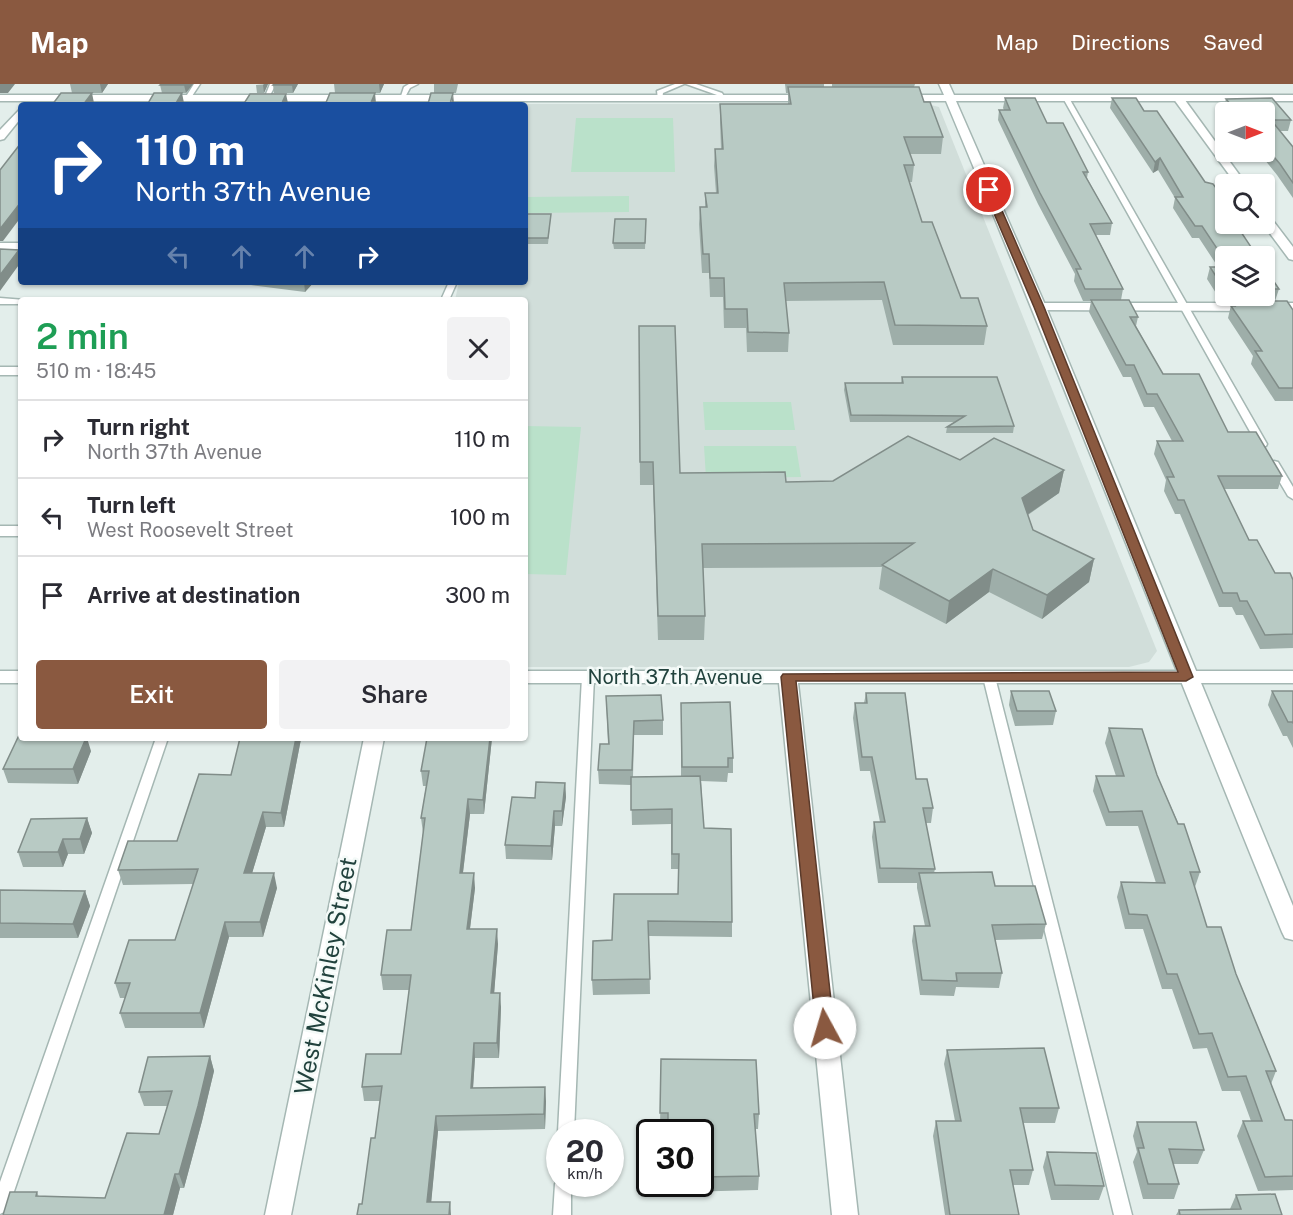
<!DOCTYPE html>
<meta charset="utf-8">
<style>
:root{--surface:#fff;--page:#f2f2f3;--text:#2b2b33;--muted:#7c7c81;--line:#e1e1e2;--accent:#8a5940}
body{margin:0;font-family:"Public Sans",sans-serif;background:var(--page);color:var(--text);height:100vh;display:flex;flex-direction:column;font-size:22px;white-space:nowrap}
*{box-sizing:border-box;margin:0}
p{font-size:20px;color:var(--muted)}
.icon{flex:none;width:33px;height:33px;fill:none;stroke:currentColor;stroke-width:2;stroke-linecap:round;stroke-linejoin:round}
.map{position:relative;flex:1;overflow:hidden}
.sheet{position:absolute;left:18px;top:213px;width:510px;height:444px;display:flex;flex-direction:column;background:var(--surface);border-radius:6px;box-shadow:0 2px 4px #0004}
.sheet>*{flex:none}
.banner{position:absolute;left:18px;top:18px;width:510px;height:183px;border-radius:6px;box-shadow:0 2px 4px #0004;background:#1a4fa0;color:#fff;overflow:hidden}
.needle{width:39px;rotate:90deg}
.controls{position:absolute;left:1215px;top:18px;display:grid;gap:12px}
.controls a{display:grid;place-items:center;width:60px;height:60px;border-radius:6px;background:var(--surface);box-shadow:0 2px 4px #0004;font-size:30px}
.speed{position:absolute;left:546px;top:1035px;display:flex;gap:12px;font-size:30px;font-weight:700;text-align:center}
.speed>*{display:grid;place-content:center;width:78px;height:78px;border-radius:50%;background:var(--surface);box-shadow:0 2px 4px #0004;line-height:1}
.speed small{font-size:15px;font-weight:400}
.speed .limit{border:3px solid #111;border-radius:9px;background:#fff;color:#111}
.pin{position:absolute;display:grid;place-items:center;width:51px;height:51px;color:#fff;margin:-26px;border:3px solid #fff;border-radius:50%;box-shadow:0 2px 6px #0007}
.me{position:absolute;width:66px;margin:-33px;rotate:354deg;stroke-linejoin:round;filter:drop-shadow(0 0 4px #0008)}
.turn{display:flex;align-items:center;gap:21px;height:126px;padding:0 18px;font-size:27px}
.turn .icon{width:78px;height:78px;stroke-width:2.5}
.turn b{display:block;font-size:42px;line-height:51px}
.lanes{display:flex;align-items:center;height:57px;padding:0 18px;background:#0003;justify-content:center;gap:30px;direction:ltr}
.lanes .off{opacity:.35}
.round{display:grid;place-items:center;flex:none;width:63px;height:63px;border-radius:6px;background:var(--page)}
.head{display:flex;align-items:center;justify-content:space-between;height:102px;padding:0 18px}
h1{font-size:36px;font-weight:600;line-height:45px;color:#1e9e55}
.button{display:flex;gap:12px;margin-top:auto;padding:12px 18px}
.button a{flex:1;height:69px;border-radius:6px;background:var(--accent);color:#fff;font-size:24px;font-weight:600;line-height:69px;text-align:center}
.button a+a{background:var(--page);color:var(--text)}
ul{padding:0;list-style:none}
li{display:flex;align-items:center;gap:18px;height:78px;padding:0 18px;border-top:2px solid var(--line)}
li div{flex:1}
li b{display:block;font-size:22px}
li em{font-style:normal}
header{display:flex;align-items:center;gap:36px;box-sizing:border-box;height:84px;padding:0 30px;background:var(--accent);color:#fff}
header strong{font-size:28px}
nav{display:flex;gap:33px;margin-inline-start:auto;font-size:21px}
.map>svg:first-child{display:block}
.built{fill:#d1deda}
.green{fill:#bae1ca}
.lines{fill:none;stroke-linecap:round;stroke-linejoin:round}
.service-casing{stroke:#a5b7b3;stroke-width:3}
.minor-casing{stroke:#a5b7b3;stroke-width:3}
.tertiary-casing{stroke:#a5b7b3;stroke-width:3}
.service{fill:#fff;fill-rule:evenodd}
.minor{fill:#fff;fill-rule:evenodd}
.tertiary{fill:#fff;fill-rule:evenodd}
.wall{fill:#9eaea9}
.shaded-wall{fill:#818d89}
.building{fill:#b8cac4;stroke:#818d89;stroke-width:1.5}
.route{fill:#8a5940;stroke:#5a3a2a;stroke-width:1.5}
.labels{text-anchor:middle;stroke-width:5;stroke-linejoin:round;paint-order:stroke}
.street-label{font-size:20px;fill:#21423d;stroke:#f4faf8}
.near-street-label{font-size:24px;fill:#21423d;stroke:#f4faf8}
</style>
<header>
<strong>Map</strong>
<nav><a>Map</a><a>Directions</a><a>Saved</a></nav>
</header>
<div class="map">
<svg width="1293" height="1131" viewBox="0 0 1293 1131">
<rect width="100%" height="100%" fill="#e3eeeb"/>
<path class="built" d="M493 20H927L939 23 1157 567 1149 578 1129 583H525V216H455L459 198H525V21Z"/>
<path class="green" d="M576 34H673L675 88H571Z
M629 112V128L525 129V113Z
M703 318H791L795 346H705Z
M525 342 581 343 566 491 525 490Z
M704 362H796L801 393 706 394Z"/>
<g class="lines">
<defs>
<path id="service" d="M194 0H200L190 15H186L185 14Z
M270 0H276L268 15H264Z
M409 0H418L410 4 404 15H400L404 3Z
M675 0H684L663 9 662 15H658L657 7Z
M686 0H696L722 9 725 14 720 15 717 11Z
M1064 13 1069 14 1267 360 1266 362H1258L1257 360 1063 14Z
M449 198H457L449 216H441Z
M0 214 25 216H21V220H0Z
M1274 377 1278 378 1293 403V415L1288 412 1269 380Z
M588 589 594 593 574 1048H560V1052L558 1048 582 593Z
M989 589 995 593 1132 1131H1114L983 593Z
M156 654H168L9 1122 6 1127 0 1130V1098Z
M560 1094V1100H571V1131H553L555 1100Z"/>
<path id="minor" d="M1174 12H1182L1246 100H1236L1173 14Z
M21 24V34L4 55 0 56V46Z
M1264 130H1268L1293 163V176L1289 175 1263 140Z
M0 159H21V167H0Z
M1039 219H1293V227L1034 226 1032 223Z
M0 283H21V291H0Z
M0 442H21V452H0Z
M0 587H21V599H0Z
M525 587H1293V599H798L858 1131H832L779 599H525Z
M364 654H384L291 1131H265Z"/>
<path id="tertiary" d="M939 0H949L954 11H1293V17H956L1046 223 1293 822V856L1285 854 1282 848C1169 571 1062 293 946 17H899L894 14 899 11H944Z
M0 11H811L816 14 811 17H0Z"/>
</defs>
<use href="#service" class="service-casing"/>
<use href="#minor" class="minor-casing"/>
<use href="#tertiary" class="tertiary-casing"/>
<use href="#service" class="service"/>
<use href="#minor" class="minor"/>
<use href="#tertiary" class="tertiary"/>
</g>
<path class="wall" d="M70 0H108L102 9H72Z
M161 0H193L186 9H162L160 1Z
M268 0 264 9H257L256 1Z
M298 0 293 9H274L273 1Z
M334 0H384L380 9H335Z
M434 0H458L456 9H434Z
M785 0H824V3H832V0H915L914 3 943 53 941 70H910L914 81 912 98H909L922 138 961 214 987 242 984 261H893L882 216 786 217 789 249 788 268H747L746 244H724L723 213H710L709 189H702L699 140 700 123H705V109H716L714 82 715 65H721L720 37V20H788V9H786Z
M1005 14 1047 39 1088 88 1087 94 1112 139 1110 151H1096L1123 205 1121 216 1138 233 1136 242 1163 290 1228 348 1282 392 1278 405H1224L1249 456 1275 489 1293 496V564L1260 565 1243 531H1236L1232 523H1219L1180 430H1175L1164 407 1166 396 1154 370 1157 357H1172L1154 323H1144L1131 293H1123L1089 228 1091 217H1083L1074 197 1075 190 1038 120 998 36 999 26H1004L1003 24Z
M1112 14 1144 27 1244 142 1242 150 1226 172V212H1264V183L1279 205 1275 217H1221L1207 195 1210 183H1218L1199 154H1192L1173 124 1175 114 1158 86 1153 89 1110 24Z
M1226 15 1291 36 1288 47H1280L1293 63V114L1277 91 1260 70H1254L1252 68H1264V28H1226L1223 25Z
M525 130H551L548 160H525Z
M646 135 645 165H614L613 159Z
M250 198H314L305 208 251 201Z
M1232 217 1293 226V317H1275L1251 280 1253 272 1228 234Z
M639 242 680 389 786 398 833 397 960 376 1064 386 1059 409 1028 431 1033 446 1094 475 1089 498 1042 535 989 508 946 540 879 505 882 483 703 484 705 532 704 556H658L653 401H640Z
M902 293 1014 342 1013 349H946L947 343 954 338H850L844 306 845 299H901Z
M1011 607 1056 627 1053 641 1015 642 1009 621Z
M1272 607H1293V664L1287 652H1283L1268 621Z
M866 609 933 724 931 739H926L935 785 934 789 995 802 1046 840 1042 855 995 856 1002 889 999 904 956 903 954 912 920 911 912 857 914 842H925L917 804V799H878L872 753 874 738H880L870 687H860L853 634 855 619H864Z
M606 612 663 636V651H634L633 693 681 692V633L733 674V689H728L727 698 701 697 704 744 732 838V853L649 852 650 910 593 911 592 896 612 856 678 810V785H671V740L632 741 631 701 599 700 598 686 608 660Z
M1109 644 1157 691 1200 788 1195 803H1194L1207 843 1236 890 1276 987 1271 1000 1285 1036 1293 1037V1106L1258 1107 1237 1052 1243 1037H1251L1240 1007H1222L1207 964 1193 965 1172 905H1162L1143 845H1125L1117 813 1121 798 1156 799 1138 742H1106L1093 707 1096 692H1116L1105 659Z
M203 654H317V655H301L284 743H266L252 789 277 804 263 853H229L204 944H125L120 929 125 914H120L115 899 175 856 193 800 123 801 118 786 177 757 231 691 240 655H203Z
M492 654 484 730H470L463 789 475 804 470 845 498 860 494 909 501 923 499 974H475L473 1004 546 1017 545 1045 438 1047 431 1118 362 1120 375 1054 380 1017H364L362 1003 401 970 409 906H383L381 891 411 846 423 749 421 734 426 702H423L421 687Z
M91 667 78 700 8 699 3 685Z
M565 699 566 713 562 742H555L552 776 506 775 505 761 535 714Z
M87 734 92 749 84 770H68L63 783H23L18 768Z
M0 806 85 807 90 822 78 854H0Z
M947 966 1059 1024 1055 1039H1023L1033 1086 1029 1101H1013L1019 1131H945L933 1052 936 1037H955L944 980Z
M210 972 214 987 202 1037 184 1104H180L173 1131H3L37 1108 39 1113 105 1114 159 1050 167 1022H144L139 1008Z
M661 975 759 1030 758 1045H755L759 1092 758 1106 684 1108V1100H700V1048H668V1044H660Z
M1137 1038 1204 1066 1198 1080H1173L1179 1100 1174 1115H1143L1133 1078 1137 1068 1133 1052Z
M1047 1068 1104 1102 1099 1116H1051L1043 1083Z
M1236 1111 1282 1131H1176L1179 1126 1230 1125Z"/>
<path class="shaded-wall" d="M0 0H15L8 9H0Z
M100 0H108L102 9Z
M186 0H193L186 9 184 1Z
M264 0H268L264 9 263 1Z
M293 0H298L293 9 292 1Z
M379 0H384L380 9Z
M92 9 94 19 93 21H83Z
M182 9 184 19 183 21H175Z
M375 9 376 19 375 21H370Z
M453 9 454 19 453 21H451Z
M286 10 288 19 287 21H281Z
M1160 74 1158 86 1153 89 1155 78Z
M21 118V133L3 157H0V145Z
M19 166 21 174V178L0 207V191Z
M304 198H314L305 208Z
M1064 386 1059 409 1018 437 1022 414Z
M1094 475 1089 498 1042 535 1047 511Z
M993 485 989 508 946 540 949 517Z
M78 654H87L91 667 78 700 73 685Z
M296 654H301V655L284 743 281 729Z
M490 654H492L484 730 483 716Z
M565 699 566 713 562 742V727Z
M468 715 470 730 461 804 460 789Z
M554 727 555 742 552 776 551 762Z
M263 728 266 743 248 803 244 789Z
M87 734 92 749 84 770 80 755Z
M63 755 68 770 63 783 58 768Z
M274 789 277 804 263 853 260 838Z
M474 789 475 804 468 860 467 845Z
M85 807 90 822 78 854 73 840Z
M225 838 229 853 204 944 200 929Z
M497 845 498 860 493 924 491 909Z
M500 909 501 923 499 974 497 959Z
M474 959 475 974 472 1019 471 1004Z
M210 972 214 987 202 1037 184 1104 179 1090Z
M545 1003 546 1017 545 1045 544 1030Z
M436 1032 438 1047 430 1131 427 1118Z
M175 1090 180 1104 173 1131H164Z
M450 1118 451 1131H449Z"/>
<path class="building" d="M161 0H186L184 1H160Z
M274 0H293L292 1H273Z
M788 3H919L924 18H930L943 53H904L914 81H904L922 138H932L961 214H978L987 242 895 241 884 198 784 199 789 249 748 248 747 225H725L724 194H710L709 170H703L700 123H707L705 109H718L715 65H723L720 20H791Z
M61 9H92L83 21H52Z
M154 9H182L175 21H147Z
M330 9H375L370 21H325Z
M431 9H453L450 20 460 21H424L428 20Z
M250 10H286L281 21H243Z
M1005 14H1035L1047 39H1063L1088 88H1083L1112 139 1090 140 1123 205H1085L1076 185H1081L1040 109 999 26H1010Z
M1112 14H1136L1144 27H1157L1205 98 1213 100 1226 117V140H1242L1244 142H1237L1257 172H1226V178L1202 142H1195L1175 113H1183L1160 74 1155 78Z
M1272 14 1291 36H1271L1293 63V99L1280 80 1264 61V28H1237L1226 15Z
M21 59V107L20 109H21V118L0 145V86Z
M525 130H551L548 154H525Z
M615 135H646L645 159H613Z
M0 165 19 166 0 191Z
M1210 183H1226V205H1224Z
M1264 183 1279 205H1264Z
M1091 216H1129L1138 233H1130L1163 290H1199L1228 348H1256L1282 392H1218L1249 456H1257L1275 489H1290L1293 496V550L1265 551 1247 517H1240L1237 509H1223L1184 416H1178L1167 393H1174L1157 357H1183L1157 310H1147L1134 281H1126Z
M1232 217H1287L1293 226V304H1279L1255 267H1262L1231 222H1235Z
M639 242H675L680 389 785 388 786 398 833 397 908 352 960 376 994 354 1064 386 1022 414 1033 446 1094 475 1047 511 993 485 949 517 882 481 914 459 702 460 705 532H658L653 378H640Z
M902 293H997L1014 342 947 343 965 332 851 331 845 299H903Z
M1011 607H1049L1056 627H1017Z
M1272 607H1293V639L1292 638H1288Z
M866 609H905L916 695H927L933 724H923L935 785 880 784 874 738H885L872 673H862L855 619H867Z
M661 611 663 636 634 637 632 686H598L600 660H609L606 612Z
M730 618 733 674H728V683H682L681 619Z
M1109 644 1142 645 1157 691 1178 740H1184L1200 788H1190L1207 843H1221L1236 890 1276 987H1266L1285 1036H1292L1293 1037V1092L1265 1093 1243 1037H1262L1246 992 1228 993 1212 949 1199 950 1177 890H1167L1147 831 1129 830 1121 798 1165 799 1142 727 1109 728 1096 692H1124Z
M21 647V654H86L73 685H3Z
M240 654H296L281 729 263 728 244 789H274L260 838H225L200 929H120L130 899H115L129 856H175L198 785 118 786 128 757H177L199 690 231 691Z
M427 654H490L483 716 468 715 460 789H474L467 845H497L491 909H500L497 959H474L471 1004 545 1003 544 1030 436 1032 427 1118H450L449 1131H357L359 1120H362L371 1054H375L382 1002 362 1003 366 970H401L411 891H381L387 846H411L425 734H421L429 687H421Z
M700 692 704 744 731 745 732 838 648 837 650 895 592 896 593 857 612 856 614 810H678L679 770H672V725L631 726V693Z
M536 698 565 699 562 727H554L551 762 505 761 512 713 535 714Z
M87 734 80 755H63L58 768H18L31 735Z
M992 788 995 802H1035L1046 840 992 841 1002 889H956L957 897 922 896 914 842H930L919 789Z
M0 806 85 807 73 840 0 839Z
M1044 964 1059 1024H1020L1033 1086H1010L1019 1131H950L936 1037H961L947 966Z
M210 972 198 1022 179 1090H175L164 1131H3L10 1108H37L36 1112 105 1114 127 1049 159 1050 172 1007 139 1008 148 973Z
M661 975 756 976 759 1030H754L759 1092 700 1093V1048H668V1029H660Z
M1137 1038H1196L1204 1066 1169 1065 1179 1100H1148L1138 1064H1144Z
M1047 1068 1096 1069 1104 1102 1055 1101Z
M1275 1110 1282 1131H1180L1179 1126 1241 1125 1236 1111Z"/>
<path class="route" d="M989 103 993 106 1044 223 1193 593 1186 597H796L834 944 832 949 825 951 819 949 816 944 781 593 783 590 1178 588 1034 223 984 106Z"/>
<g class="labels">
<g class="street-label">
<text x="675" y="600">North 37th Avenue</text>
</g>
<g class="near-street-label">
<text transform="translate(326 892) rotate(-79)" y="8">West McKinley Street</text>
</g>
</g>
</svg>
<div class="controls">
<a><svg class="needle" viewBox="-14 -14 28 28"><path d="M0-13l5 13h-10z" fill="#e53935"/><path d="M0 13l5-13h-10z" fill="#7c7c81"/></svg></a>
<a><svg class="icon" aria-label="search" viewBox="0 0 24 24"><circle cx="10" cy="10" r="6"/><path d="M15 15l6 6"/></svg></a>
<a><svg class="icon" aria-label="layers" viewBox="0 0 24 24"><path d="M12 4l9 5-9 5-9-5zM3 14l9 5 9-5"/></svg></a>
</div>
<div class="speed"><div>20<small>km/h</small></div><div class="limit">30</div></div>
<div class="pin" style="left:989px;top:106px;background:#d93025"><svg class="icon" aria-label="arrive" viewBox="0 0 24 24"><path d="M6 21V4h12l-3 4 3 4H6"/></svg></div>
<svg class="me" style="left:825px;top:944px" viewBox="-20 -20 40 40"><circle r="19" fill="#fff"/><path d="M0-13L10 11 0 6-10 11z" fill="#8a5940"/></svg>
<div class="banner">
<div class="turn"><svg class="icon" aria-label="right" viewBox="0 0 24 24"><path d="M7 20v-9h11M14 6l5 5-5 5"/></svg><div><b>110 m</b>North 37th Avenue</div></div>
<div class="lanes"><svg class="icon off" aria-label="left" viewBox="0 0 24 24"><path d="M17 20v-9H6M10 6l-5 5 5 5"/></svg><svg class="icon off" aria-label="ahead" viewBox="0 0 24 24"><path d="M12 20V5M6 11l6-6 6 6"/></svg><svg class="icon off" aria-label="ahead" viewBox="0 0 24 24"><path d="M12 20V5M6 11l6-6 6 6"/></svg><svg class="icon" aria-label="right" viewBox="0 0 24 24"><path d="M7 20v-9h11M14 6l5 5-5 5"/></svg></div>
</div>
<section class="sheet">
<div class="head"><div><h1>2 min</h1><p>510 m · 18:45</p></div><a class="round"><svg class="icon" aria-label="close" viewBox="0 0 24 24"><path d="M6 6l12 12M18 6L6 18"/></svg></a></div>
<ul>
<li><svg class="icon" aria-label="right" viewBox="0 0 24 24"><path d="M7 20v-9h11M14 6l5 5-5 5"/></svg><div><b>Turn right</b><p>North 37th Avenue</p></div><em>110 m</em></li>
<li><svg class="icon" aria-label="left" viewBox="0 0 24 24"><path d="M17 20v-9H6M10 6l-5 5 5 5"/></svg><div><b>Turn left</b><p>West Roosevelt Street</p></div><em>100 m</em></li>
<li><svg class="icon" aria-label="arrive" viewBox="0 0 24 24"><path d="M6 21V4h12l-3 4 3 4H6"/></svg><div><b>Arrive at destination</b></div><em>300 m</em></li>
</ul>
<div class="button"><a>Exit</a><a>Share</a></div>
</section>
</div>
